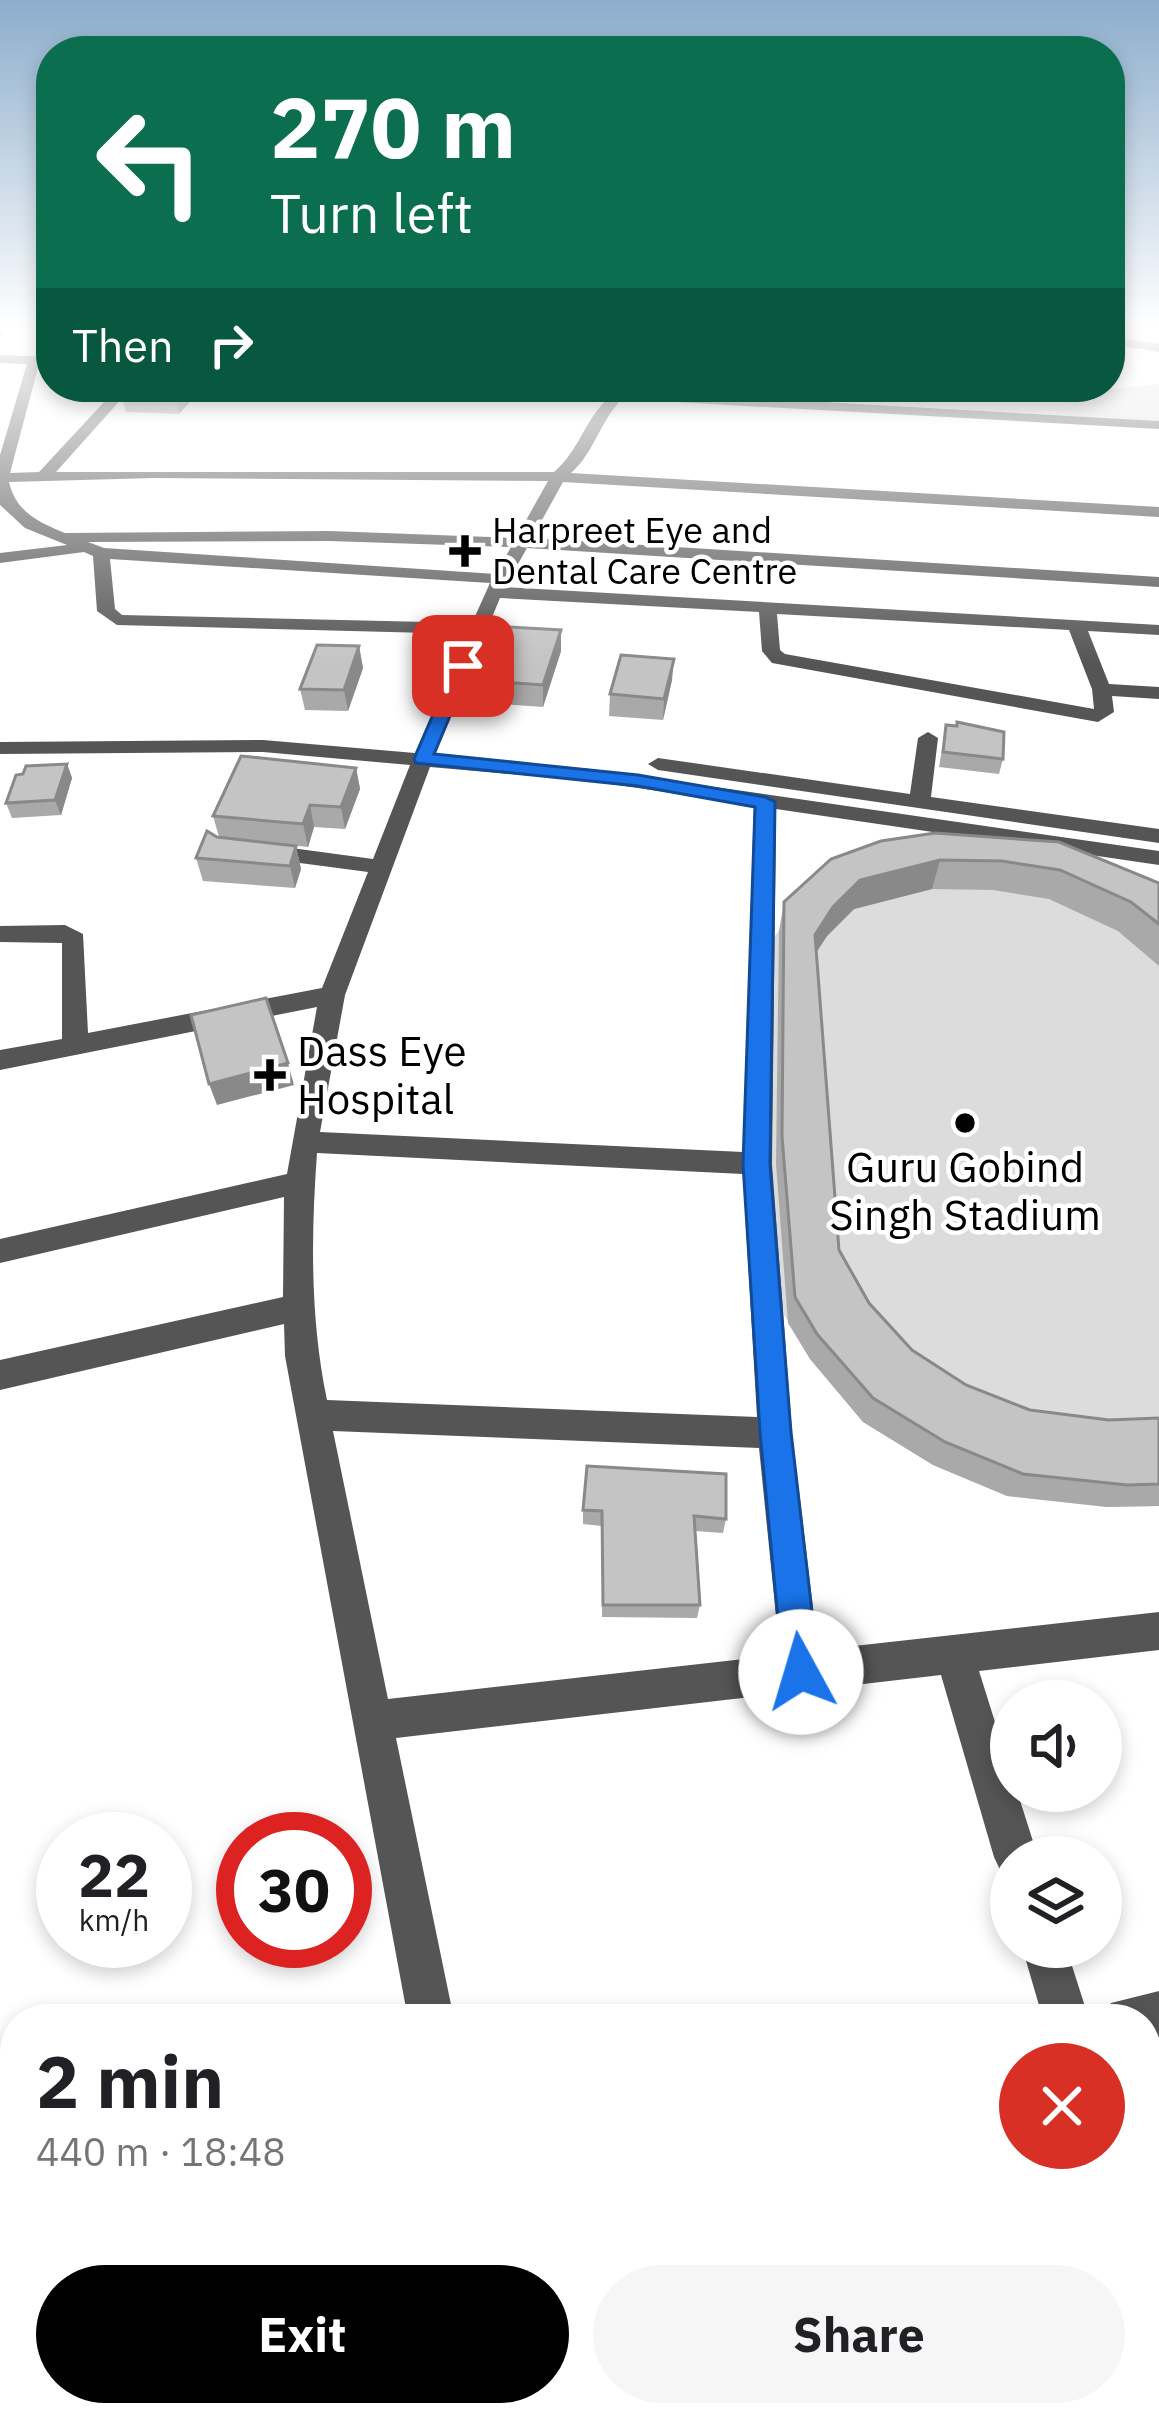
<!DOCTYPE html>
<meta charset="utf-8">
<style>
:root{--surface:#fff;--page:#f6f6f6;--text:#202124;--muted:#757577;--accent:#000}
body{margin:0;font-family:"IBM Plex Sans",sans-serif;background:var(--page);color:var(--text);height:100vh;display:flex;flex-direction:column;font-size:45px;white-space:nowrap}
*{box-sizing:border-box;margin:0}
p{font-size:39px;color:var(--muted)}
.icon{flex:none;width:66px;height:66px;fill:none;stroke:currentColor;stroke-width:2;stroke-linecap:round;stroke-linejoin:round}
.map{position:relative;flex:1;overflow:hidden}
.side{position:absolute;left:0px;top:2004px;width:1161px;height:423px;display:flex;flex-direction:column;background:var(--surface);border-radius:48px 48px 0 0;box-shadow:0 6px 18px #0003}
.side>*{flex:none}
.banner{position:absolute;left:36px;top:36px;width:1089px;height:366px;border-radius:48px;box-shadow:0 6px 18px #0003;background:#0b6e4f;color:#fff;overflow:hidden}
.buttons{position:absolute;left:990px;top:1680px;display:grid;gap:24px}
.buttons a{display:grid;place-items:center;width:132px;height:132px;border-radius:50%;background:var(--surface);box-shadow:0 6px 18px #0003;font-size:60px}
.speed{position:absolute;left:36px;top:1812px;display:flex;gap:24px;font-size:60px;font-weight:700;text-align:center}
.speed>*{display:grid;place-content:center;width:156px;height:156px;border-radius:50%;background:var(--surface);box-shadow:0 6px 18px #0003;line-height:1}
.speed small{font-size:30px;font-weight:400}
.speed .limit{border:18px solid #d22;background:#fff;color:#111}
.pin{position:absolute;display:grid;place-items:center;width:102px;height:102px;color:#fff;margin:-51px;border-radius:24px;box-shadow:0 6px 18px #0006}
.me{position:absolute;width:132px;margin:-66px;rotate:354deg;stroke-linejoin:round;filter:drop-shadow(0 0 9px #0008)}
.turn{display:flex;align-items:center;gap:42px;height:252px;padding:0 36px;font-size:54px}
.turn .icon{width:156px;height:156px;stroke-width:2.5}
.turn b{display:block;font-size:84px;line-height:102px}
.then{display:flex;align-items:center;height:114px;padding:0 36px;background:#0003;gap:24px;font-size:45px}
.round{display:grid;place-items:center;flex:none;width:126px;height:126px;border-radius:63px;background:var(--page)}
.headline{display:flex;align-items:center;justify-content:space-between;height:204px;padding:0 36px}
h1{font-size:72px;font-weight:800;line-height:90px}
.primary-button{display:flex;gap:24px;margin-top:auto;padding:24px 36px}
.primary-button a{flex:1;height:138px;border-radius:72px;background:var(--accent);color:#fff;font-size:48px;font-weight:800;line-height:138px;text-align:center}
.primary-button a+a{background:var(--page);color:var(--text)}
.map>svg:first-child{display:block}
.green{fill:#dcdcdc}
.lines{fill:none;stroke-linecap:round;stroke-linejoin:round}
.minor{fill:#555;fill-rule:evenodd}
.wall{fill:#a9a9a9}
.shaded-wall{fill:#898989}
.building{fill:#c4c4c4;stroke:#898989;stroke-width:3}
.route{fill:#1a73e8;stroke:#114b97;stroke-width:3}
.poi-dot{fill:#000;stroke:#fff;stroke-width:4.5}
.labels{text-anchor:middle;stroke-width:9;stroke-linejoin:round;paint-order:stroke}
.far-poi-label{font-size:36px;fill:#000;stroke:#fff;text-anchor:start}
.poi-label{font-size:42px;fill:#000;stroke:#fff;text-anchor:start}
</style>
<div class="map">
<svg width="1159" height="2425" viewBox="0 0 1159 2425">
<rect width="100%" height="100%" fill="#fff"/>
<path class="green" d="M1159 384V421L646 391 654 387 1105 390Z
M927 862 1159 922V1506L1107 1507 1007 1496 933 1465 863 1422 810 1359 775 1299 766 947 792 914Z"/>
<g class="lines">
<path class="minor" d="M15 325 0 336 2 325Z
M1110 336 1159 344V352L1110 344Z
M0 355 51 357V365L39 364 10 473 39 472 118 387H132L56 472H554C578 452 585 420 608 398L481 387H633L629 391 1159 421V429L622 399C600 421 594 453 571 473L1159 507V517L563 482 532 538 1159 577V587L527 548 505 587 1159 625V635L1088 631 1109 684 1159 687V699L1112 696 1114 712 1098 722 772 663 762 651 759 612 500 598 435 755 590 769 1159 851V865L776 809 772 1164 792 1433 818 1650 1159 1612V1650L979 1671 1011 1773V1791H1017L1038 1857H1011V1876L1001 1872 994 1857 941 1675 396 1738 454 2019H408L285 1356 284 1324 0 1390V1360L283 1297 284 1197 0 1263V1239L287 1174 317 1007 0 1070V1050L62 1039V943L0 942V926L65 925 83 934 88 1033 322 988 368 872 262 858 251 851 262 844 373 859 410 765 263 752 0 754V742L263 740 415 753 467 634 117 625 97 611 93 556 84 552 0 563V553L67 545 25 528 0 505V455L27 364 0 363ZM154 478 548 481 516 538 330 531 65 533C38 522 16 512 9 482ZM330 541 511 547 496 574 104 548 88 542ZM110 559 490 583 472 623 122 615 115 609ZM777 614 1069 630 1092 689 1094 709 785 654 780 650ZM430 767 590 781 754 805 743 1152 320 1132 345 995ZM317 1153 743 1174 757 1417 327 1400C310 1319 311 1235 317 1153ZM333 1431 759 1448 780 1655 388 1699Z
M225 387H267L230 393Z
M928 732 938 738 931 797 1159 829V843L658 770 648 764 658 758 910 794 918 738Z
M1022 1947H1066L1089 2019H1043Z
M1159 1991V2037L1146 2039V2019H1104L1111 2003Z
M1146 2385 1159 2390V2425H1123L1119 2412H1146Z
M286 2412H361L356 2425H281Z
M497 2412H551L555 2425H501Z
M861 2412H915L917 2425H863Z"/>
</g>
<path class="wall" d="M128 387H203L179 414 126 412 121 394Z
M561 630V651L543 707 489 703 488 681Z
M359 646 363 668 348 711 305 710 300 689Z
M672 680 663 720 609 716 610 694Z
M946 725 1003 759 999 774 939 767Z
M67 764 72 778 61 815 12 818 6 803 23 774Z
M356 768 360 789 345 829 314 827 308 847 262 842 296 846 301 869 295 888 203 881 196 858 219 837 213 816Z
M881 841 1159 883V966L1118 931 1049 899 993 890 932 889 854 909 827 936 816 952 839 1250 869 1303 912 1350 966 1385 1030 1410 1109 1420 1159 1418V1506L1107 1507 1007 1496 933 1465 863 1422 810 1359 788 1323 776 1164 779 931 784 902Z
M583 1510 726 1519 723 1533 695 1531 700 1605 697 1618 602 1617V1526L583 1524Z"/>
<path class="shaded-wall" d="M183 387H203L179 414 175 396Z
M561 630V651L543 707V685Z
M359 646 363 668 348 711 344 690Z
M674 659 672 680 663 720 664 699Z
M67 764 72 778 61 815 55 800Z
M356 768 360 789 345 829 341 807Z
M310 805 314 827 308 847 303 824Z
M296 846 301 869 295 888 290 866Z
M940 860 932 889 854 909 827 936 809 964 815 935 833 907 860 880Z
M288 1063 294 1085 217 1105 209 1084Z"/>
<path class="building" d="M128 387H183L175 396 121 394Z
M509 627 561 630 543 685 488 681Z
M317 645 359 646 344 690 300 689Z
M621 655 674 659 664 699 610 694Z
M957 722 1004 732 1003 759 943 752 946 725 957 726Z
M241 756 356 768 341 807 310 805 303 824 213 816Z
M67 764 55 800 6 803 16 775 23 774 26 766Z
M207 831 217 837 296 846 290 866 196 858Z
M935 833 1059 842 1159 883V924L1131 902 1060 870 1002 861 940 860 860 880 833 907 815 935 839 1250 869 1303 912 1350 966 1385 1030 1410 1109 1420 1159 1418V1484L1127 1485 1023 1474 945 1442 873 1398 817 1334 795 1297 782 1136 784 902 831 859 881 841Z
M266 998 288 1063 209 1084 191 1015Z
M587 1466 726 1474V1519L694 1516 700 1605H603L602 1511 583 1510Z"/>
<linearGradient id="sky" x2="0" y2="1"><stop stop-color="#8cadcc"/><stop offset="0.49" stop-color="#fff"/><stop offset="1" stop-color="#fff" stop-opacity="0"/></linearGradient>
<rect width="1159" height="664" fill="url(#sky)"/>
<path class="route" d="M463 661 471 666 434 754 638 775 765 797 775 802 770 1164 791 1432 819 1672 814 1685 801 1690 788 1685 783 1672 760 1432 743 1164 755 807 638 786 416 763 414 759 454 666Z"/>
<g class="poi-dot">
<path d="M459 533h12v12h12v12h-12v12h-12v-12h-12v-12h12z"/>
<path d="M264 1057h12v12h12v12h-12v12h-12v-12h-12v-12h12z"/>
<circle cx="965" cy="1123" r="12"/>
</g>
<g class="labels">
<g class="far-poi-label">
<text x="492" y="543">Harpreet Eye and<tspan x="492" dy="41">Dental Care Centre</tspan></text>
</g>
<g class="poi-label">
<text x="297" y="1066">Dass Eye<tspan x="297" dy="48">Hospital</tspan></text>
<text x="965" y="1182" text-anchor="middle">Guru Gobind<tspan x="965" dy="48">Singh Stadium</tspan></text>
</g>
</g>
</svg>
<div class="buttons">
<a><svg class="icon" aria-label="sound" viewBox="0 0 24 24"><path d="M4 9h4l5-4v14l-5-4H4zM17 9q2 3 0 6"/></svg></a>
<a><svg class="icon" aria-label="layers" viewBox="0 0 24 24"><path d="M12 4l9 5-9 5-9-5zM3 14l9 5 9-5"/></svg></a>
</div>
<div class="speed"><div>22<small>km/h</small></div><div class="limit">30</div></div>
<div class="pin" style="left:463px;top:666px;background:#d93025"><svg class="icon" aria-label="arrive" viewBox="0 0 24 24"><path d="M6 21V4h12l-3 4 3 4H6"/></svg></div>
<svg class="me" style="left:801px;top:1672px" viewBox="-20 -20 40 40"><circle r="19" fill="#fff"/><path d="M0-13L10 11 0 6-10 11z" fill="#1a73e8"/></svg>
<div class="banner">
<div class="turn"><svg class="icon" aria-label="left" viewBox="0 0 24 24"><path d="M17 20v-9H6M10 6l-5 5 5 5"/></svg><div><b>270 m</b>Turn left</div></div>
<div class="then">Then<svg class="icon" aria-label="right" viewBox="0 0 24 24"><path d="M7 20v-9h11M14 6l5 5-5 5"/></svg></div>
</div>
<section class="side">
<div class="headline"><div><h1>2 min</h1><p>440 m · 18:48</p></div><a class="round" style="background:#d93025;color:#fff"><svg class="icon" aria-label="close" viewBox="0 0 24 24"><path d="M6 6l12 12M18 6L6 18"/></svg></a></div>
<div class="primary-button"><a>Exit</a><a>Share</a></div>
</section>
</div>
